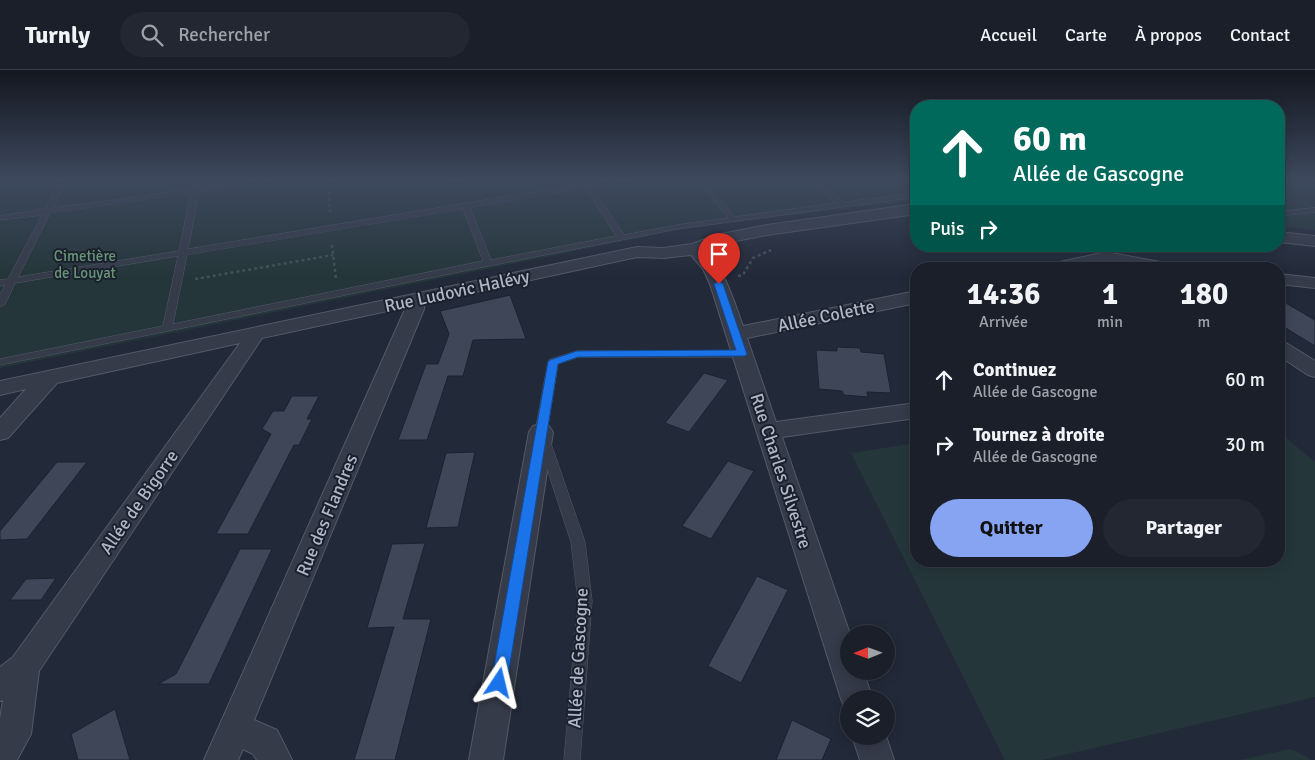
<!DOCTYPE html>
<html lang="fr">
<meta charset="utf-8">
<style>
:root{--surface:#1a1f2a;--page:#232732;--text:#f1f3f6;--muted:#9fa2a8;--line:#383d47;--accent:#87a4f3}
body{margin:0;font-family:Signika,sans-serif;background:var(--page);color:var(--text);height:100vh;display:flex;flex-direction:column;font-size:19px;white-space:nowrap}
*{box-sizing:border-box;margin:0}
p{font-size:16px;color:var(--muted)}
.icon{flex:none;width:28px;height:28px;fill:none;stroke:currentColor;stroke-width:2;stroke-linecap:round;stroke-linejoin:round}
.map{position:relative;flex:1;overflow:hidden}
.panel{position:absolute;left:910px;top:192px;width:375px;height:305px;display:flex;flex-direction:column;background:var(--surface);border-radius:20px;box-shadow:0 2px 12px #0003,0 0 0 1px var(--line)}
.panel>*{flex:none}
.hud{position:absolute;left:910px;top:30px;width:375px;height:152px;border-radius:20px;box-shadow:0 2px 12px #0003,0 0 0 1px var(--line);background:#00695c;color:#fff;overflow:hidden}
.needle{width:32px;rotate:269deg}
.tools{position:absolute;left:840px;top:555px;display:grid;gap:10px}
.tools a{display:grid;place-items:center;width:55px;height:55px;border-radius:50%;background:var(--surface);box-shadow:0 2px 12px #0003,0 0 0 1px var(--line);font-size:25px}
.pin{position:absolute;display:grid;place-items:center;width:42px;height:42px;color:#fff;margin:-51px -21px;border-radius:50% 50% 50% 0;rotate:-45deg;box-shadow:0 0 5px #0007}
.pin .icon{rotate:45deg}
.me{position:absolute;width:55px;margin:-28px;rotate:10deg;stroke-linejoin:round;filter:drop-shadow(0 0 4px #0008)}
.turn{display:flex;align-items:center;gap:18px;height:105px;padding:0 20px;font-size:22px}
.turn .icon{width:65px;height:65px;stroke-width:2.5}
.turn b{display:block;font-size:35px;line-height:42px}
.then{display:flex;align-items:center;height:48px;padding:0 20px;background:#0003;gap:10px;font-size:19px}
.eta{display:flex;justify-content:space-evenly;align-items:center;height:85px;text-align:center}
.eta b{font-size:30px;font-weight:800;line-height:35px}
.button{display:flex;gap:10px;margin-top:auto;padding:10px 20px}
.button a{flex:1;height:58px;border-radius:30px;background:var(--accent);color:#111;font-size:20px;font-weight:800;line-height:58px;text-align:center}
.button a+a{background:var(--page);color:var(--text)}
ul{padding:0;list-style:none}
li{display:flex;align-items:center;gap:15px;height:65px;padding:0 20px}
li div{flex:1}
li b{display:block;font-size:19px}
li em{font-style:normal}
header{display:flex;align-items:center;gap:30px;box-sizing:border-box;height:70px;padding:0 25px;background:var(--surface);border-bottom:1px solid var(--line)}
header strong{font-size:24px}
nav{display:flex;gap:28px;margin-inline-start:auto;font-size:18px}
.search{width:350px;height:45px;background:var(--page);display:flex;align-items:center;gap:12px;box-sizing:border-box;padding:0 18px;border-radius:28px;color:var(--muted);font-size:19px}
.map>svg:first-child{display:block}
.green{fill:#25363a}
.building{fill:#3e4658;stroke:#1d222f}
.lines{fill:none;stroke-linecap:round;stroke-linejoin:round}
.lane-casing{stroke:#535966;stroke-width:1}
.street-casing{stroke:#535966;stroke-width:2}
.path{stroke:#415157;stroke-width:2.5;stroke-dasharray:3 3;stroke-linecap:butt}
.lane{fill:#353b49;fill-rule:evenodd}
.street{fill:#353b49;fill-rule:evenodd}
.route{fill:#1a73e8;stroke:#114b97}
.labels{text-anchor:middle;stroke-width:4;stroke-linejoin:round;paint-order:stroke}
.far-park-label{font-size:15px;fill:#689578;stroke:#1b202d}
.street-label{font-size:18px;fill:#b0b6c5;stroke:#1b202d}
</style>
<header>
<strong>Turnly</strong>
<div class="search"><svg class="icon" aria-label="search" viewBox="0 0 24 24"><circle cx="10" cy="10" r="6"/><path d="M15 15l6 6"/></svg>Rechercher</div>
<nav><a>Accueil</a><a>Carte</a><a>À propos</a><a>Contact</a></nav>
</header>
<div class="map">
<svg width="1315" height="690" viewBox="0 0 1315 690">
<rect width="100%" height="100%" fill="#222938"/>
<path class="green" d="M0 110H916V130L688 158 0 298Z
M1279 110H1315V160L1279 156Z
M1279 362 1315 392V627L1042 690H1005L851 383 916 373V491H1279Z
M1290 679 1307 687 1310 690H1240Z"/>
<path class="building" d="M510 225 526 269 473 270 463 306H448L427 370H398L426 294H438L449 264 440 241Z
M1279 229 1315 250V276L1279 254Z
M837 277 860 278 861 282 884 284 891 323 867 322 868 327 844 325 842 321 819 319 816 280 837 281Z
M704 303 728 310 689 362 665 353Z
M292 326H319L307 349H312L299 375H294L248 464H216L271 364 262 359 273 341H284Z
M475 382 458 457 426 458 446 383Z
M728 391 754 401 711 469 682 456Z
M57 392H87L27 469 0 470V461Z
M425 473 403 549H431L395 690H354L394 557 367 558 392 474Z
M240 479H272L209 614H158L176 604Z
M757 506 788 520 741 613 708 596Z
M56 508 41 530H10L26 509Z
M115 639 130 690H78L71 664Z
M792 650 831 669 822 690H776Z"/>
<g class="lines">
<defs>
<path id="lane" d="M60 110H67L53 138 192 119 195 110H201L200 117 255 110H272L269 112 199 122 188 179 583 114 581 110H587L590 113 610 110H625L622 112 592 117 624 165 677 155 728 148 696 110H703L735 147 836 133 809 110H816L845 132 916 123V127L677 159 488 196 0 295V289L163 256 178 186 15 213 5 234 0 237V225L5 215 0 216V210L8 209 42 145 0 150V146L44 139ZM586 118 616 166 491 190 470 138ZM191 123 179 181 18 207 50 143ZM463 139 483 191 173 254 187 185Z
M1315 138V142L1279 146V142Z
M577 281H742L747 284 742 287H578L558 294 547 362 585 472 592 531 580 690H564L578 531 571 472 535 362 548 292 549 290Z"/>
<path id="street" d="M916 134V144L767 165 726 173 706 181C726 203 733 229 743 256L916 221V233L747 268 776 352 916 333V348L782 367 850 564 849 601H863L873 629H849V641L846 640 841 629 710 214 703 199 691 185 663 188 637 187 425 233 424 239 254 650 277 660 292 690H257L253 684 243 679 238 690H204L406 237 262 268 39 601 31 664 17 690H0V649L3 630 0 631V597L13 587 240 273 57 313 8 368 0 370V348L26 319 0 325V311L637 177 663 178 692 174 716 165 767 155Z
M1279 162 1315 166V176L1279 172Z
M1106 182 1171 194 1177 195 1180 199H1141L1106 192 1077 199H1043L1046 195Z
M1279 204 1315 208V218L1279 214Z
M1279 271 1286 273 1315 291V307L1308 305 1279 286Z
M541 354 549 356 553 362 503 690H469L529 362 533 356Z
M852 666H886L894 690H860Z"/>
</defs>
<use href="#lane" class="lane-casing"/>
<use href="#street" class="street-casing"/>
<path class="path" d="M328 110 330 142
M455 110 460 121
M332 175 336 209
M1231 176 1270 181
M738 206 743 205 753 188 771 180
M195 209 333 185"/>
<use href="#lane" class="lane"/>
<use href="#street" class="street"/>
</g>
<linearGradient id="sky" x2="0" y2="1"><stop stop-color="#13171f"/><stop offset="0.53" stop-color="#3e495e"/><stop offset="1" stop-color="#3e495e" stop-opacity="0"/></linearGradient>
<rect width="1315" height="206" fill="url(#sky)"/>
<path class="route" d="M719 211 723 214 747 284 745 286 578 287 558 294 507 613 504 618 499 620 493 618 491 613 548 292 550 290 577 281 736 280 714 214Z"/>
<g class="labels">
<g class="far-park-label">
<text x="85" y="191">Cimetière<tspan x="85" dy="17">de Louyat</tspan></text>
</g>
<g class="street-label">
<text transform="translate(457 221) rotate(-12)" y="6">Rue Ludovic Halévy</text>
<text transform="translate(826 246) rotate(-12)" y="6">Allée Colette</text>
<text transform="translate(781 401) rotate(72)" y="6">Rue Charles Silvestre</text>
<text transform="translate(139 432) rotate(-55)" y="6">Allée de Bigorre</text>
<text transform="translate(327 445) rotate(-67)" y="6">Rue des Flandres</text>
<text transform="translate(578 588) rotate(-87)" y="6">Allée de Gascogne</text>
</g>
</g>
</svg>
<div class="tools">
<a><svg class="needle" viewBox="-14 -14 28 28"><path d="M0-13l5 13h-10z" fill="#e53935"/><path d="M0 13l5-13h-10z" fill="#9fa2a8"/></svg></a>
<a><svg class="icon" aria-label="layers" viewBox="0 0 24 24"><path d="M12 4l9 5-9 5-9-5zM3 14l9 5 9-5"/></svg></a>
</div>
<div class="pin" style="left:719px;top:214px;background:#d93025"><svg class="icon" aria-label="arrive" viewBox="0 0 24 24"><path d="M6 21V4h12l-3 4 3 4H6"/></svg></div>
<svg class="me" style="left:499px;top:613px" viewBox="-20 -20 40 40"><path d="M0-17L14 15 0 8-14 15z" fill="#1a73e8" stroke="#fff" stroke-width="4"/></svg>
<div class="hud">
<div class="turn"><svg class="icon" aria-label="ahead" viewBox="0 0 24 24"><path d="M12 20V5M6 11l6-6 6 6"/></svg><div><b>60 m</b>Allée de Gascogne</div></div>
<div class="then">Puis<svg class="icon" aria-label="right" viewBox="0 0 24 24"><path d="M7 20v-9h11M14 6l5 5-5 5"/></svg></div>
</div>
<section class="panel">
<div class="eta">
<div><b>14:36</b><p>Arrivée</p></div>
<div><b>1</b><p>min</p></div>
<div><b>180</b><p>m</p></div>
</div>
<ul>
<li><svg class="icon" aria-label="ahead" viewBox="0 0 24 24"><path d="M12 20V5M6 11l6-6 6 6"/></svg><div><b>Continuez</b><p>Allée de Gascogne</p></div><em>60 m</em></li>
<li><svg class="icon" aria-label="right" viewBox="0 0 24 24"><path d="M7 20v-9h11M14 6l5 5-5 5"/></svg><div><b>Tournez à droite</b><p>Allée de Gascogne</p></div><em>30 m</em></li>
</ul>
<div class="button"><a>Quitter</a><a>Partager</a></div>
</section>
</div>
